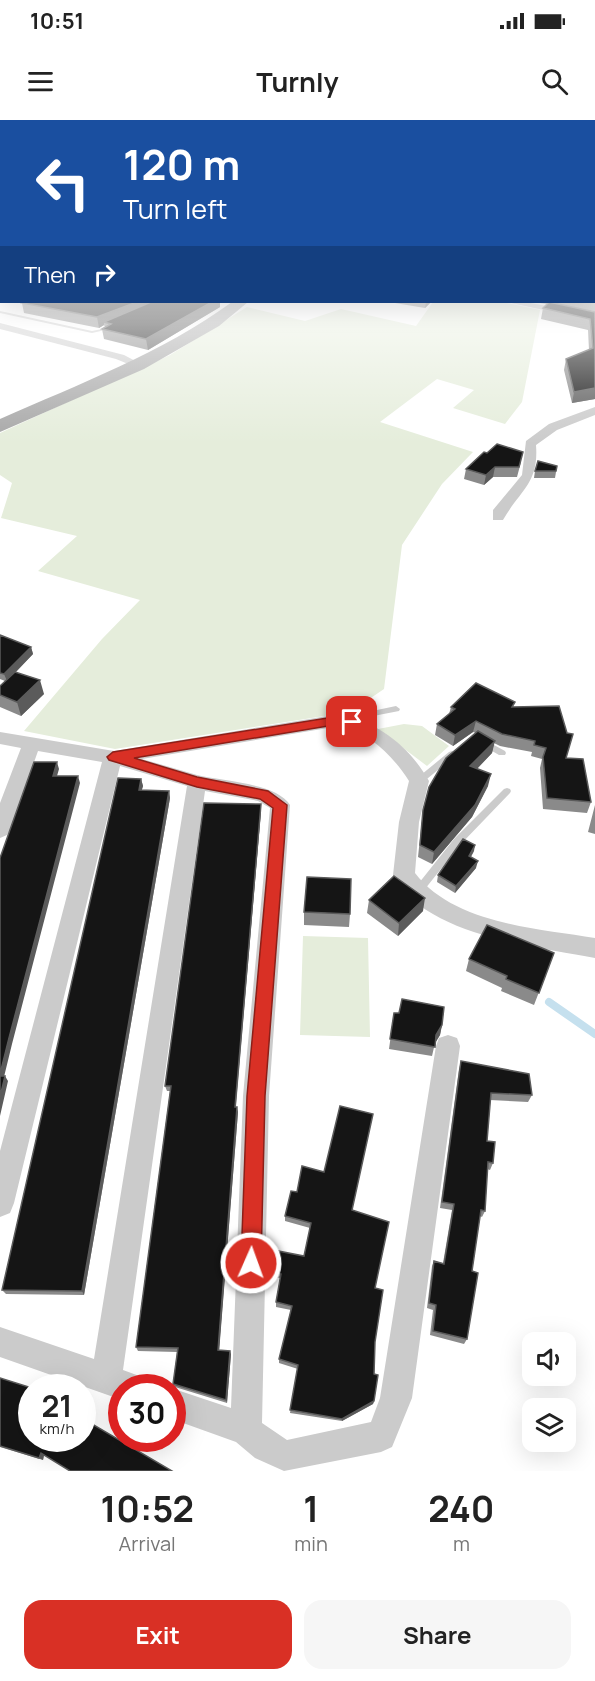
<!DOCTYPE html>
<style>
:root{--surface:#fff;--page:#f6f6f6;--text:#222;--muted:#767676;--accent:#d93025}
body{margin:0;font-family:Manrope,sans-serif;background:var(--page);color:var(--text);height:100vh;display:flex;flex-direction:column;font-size:22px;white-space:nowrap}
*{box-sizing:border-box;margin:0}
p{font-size:20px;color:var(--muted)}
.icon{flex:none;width:33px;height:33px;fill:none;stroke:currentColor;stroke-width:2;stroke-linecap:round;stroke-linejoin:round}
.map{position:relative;height:1351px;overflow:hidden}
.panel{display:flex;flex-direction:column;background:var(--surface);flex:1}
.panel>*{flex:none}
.top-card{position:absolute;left:0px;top:0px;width:596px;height:183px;box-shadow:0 6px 24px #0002;background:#1a4fa0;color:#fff;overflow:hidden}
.buttons{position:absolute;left:522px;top:1212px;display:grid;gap:12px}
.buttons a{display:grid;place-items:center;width:54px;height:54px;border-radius:12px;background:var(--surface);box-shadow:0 6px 24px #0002;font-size:30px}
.speed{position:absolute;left:18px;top:1254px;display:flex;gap:12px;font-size:30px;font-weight:700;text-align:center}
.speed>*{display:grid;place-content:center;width:78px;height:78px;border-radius:50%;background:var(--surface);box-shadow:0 6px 24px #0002;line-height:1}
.speed small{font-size:15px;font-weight:400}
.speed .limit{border:9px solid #d22;background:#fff;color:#111}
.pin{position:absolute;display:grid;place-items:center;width:51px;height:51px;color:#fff;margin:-26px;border-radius:12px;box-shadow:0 3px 9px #0006}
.me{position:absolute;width:66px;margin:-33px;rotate:2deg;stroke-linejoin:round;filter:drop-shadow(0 0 4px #0008)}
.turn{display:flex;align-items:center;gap:21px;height:126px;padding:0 24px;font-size:27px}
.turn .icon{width:78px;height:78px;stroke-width:2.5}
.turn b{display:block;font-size:42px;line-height:51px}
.then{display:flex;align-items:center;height:57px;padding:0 24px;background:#0003;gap:12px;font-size:22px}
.eta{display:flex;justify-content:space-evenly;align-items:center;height:102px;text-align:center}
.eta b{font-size:36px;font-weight:700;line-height:42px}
.button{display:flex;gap:12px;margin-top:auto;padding:12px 24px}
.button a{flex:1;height:69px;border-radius:18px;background:var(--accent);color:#fff;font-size:24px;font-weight:700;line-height:69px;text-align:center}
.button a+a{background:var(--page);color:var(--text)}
.status{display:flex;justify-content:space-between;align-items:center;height:42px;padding:0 30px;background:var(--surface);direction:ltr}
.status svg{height:16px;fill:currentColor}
header{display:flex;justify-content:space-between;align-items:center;height:78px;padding:0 24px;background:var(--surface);font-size:27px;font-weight:700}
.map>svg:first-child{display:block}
.green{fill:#e5eddb}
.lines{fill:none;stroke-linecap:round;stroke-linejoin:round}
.stream{stroke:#c5e0ee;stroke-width:8}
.lane{fill:#cbcbcb;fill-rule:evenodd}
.street{fill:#cbcbcb;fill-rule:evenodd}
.primary{fill:#a6a6a6;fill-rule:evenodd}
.wall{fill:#8a8a8a}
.shaded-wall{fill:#5b5b5b}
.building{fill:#151515;stroke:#5b5b5b;stroke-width:1.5}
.route{fill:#d93025;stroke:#8d1f18;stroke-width:1.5}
</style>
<div class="status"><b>10:51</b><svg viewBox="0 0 49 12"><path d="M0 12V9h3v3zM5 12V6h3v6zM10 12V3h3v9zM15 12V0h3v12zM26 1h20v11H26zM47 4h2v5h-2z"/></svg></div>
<header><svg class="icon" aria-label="menu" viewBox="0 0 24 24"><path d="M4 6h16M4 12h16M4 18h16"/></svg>Turnly<svg class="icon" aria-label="search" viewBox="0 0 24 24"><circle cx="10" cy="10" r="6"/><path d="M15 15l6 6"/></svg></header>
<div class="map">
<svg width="595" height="1351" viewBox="0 0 595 1351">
<rect width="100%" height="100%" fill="#fff"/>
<path class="green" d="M433 182H502L540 190 522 282 505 304 453 288 474 270 437 259 380 302 473 332 442 364 402 425 384 569 350 592 115 629 24 611 102 519 140 480 38 451 77 416 1 398 12 363 0 355V313L170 235 247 187 305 201 341 189 416 206Z
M404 604 422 606 449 626 427 646 378 609Z
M303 816 368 818 370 917 300 915Z"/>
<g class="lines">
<path class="stream" d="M549 882 595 914"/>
<path class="lane" d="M0 191 92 211 112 207 114 208 92 213 0 193Z
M396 586 400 589 399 591 363 598 352 605 348 602 358 594Z
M483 619 505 631 506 633 505 635H499L480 624 479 622 480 620Z
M452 631 455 632 456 634 455 636 422 663H416L415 661 416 659 449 632Z
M507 668 510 669 511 671 510 673 460 725 421 774 418 775 415 774 413 771 415 768 454 719 504 669Z"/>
<path class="street" d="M594 135H595V139H594Z
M507 182H525L595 195V201Z
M0 203 124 235 143 245 138 248 116 239 0 209Z
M595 287V295L557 310 536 325C539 364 520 370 503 400H493V390L522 355 526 321 549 304Z
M340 594C379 603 409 626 429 661L419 702 415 753C454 804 536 808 595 818V838C534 826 425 816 393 755L399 702 409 661C393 636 370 613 340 606L142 639C160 644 179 650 197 655 221 661 277 663 290 685L269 976 262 1303 287 1320 371 1302 380 1278 436 926 439 918 448 915 457 918 460 926 412 1278 392 1327 381 1332 284 1351 255 1338 236 1322 172 1299 171 1268 231 1288 243 976 270 688 258 681 205 671 123 1250 142 1257 146 1268H122V1280L0 1237V1207L94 1239 187 666 120 646 14 1083 10 1093 0 1097V1031L102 642 38 631 10 710 7 715 0 718V683L21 628 0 624V612L114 631Z"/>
<path class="primary" d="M232 182H248L219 206 144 249 0 312V299C79 264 162 233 232 182Z"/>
</g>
<path class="wall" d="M0 135H2V163H0Z
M595 150V279L572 283 564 250 566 239 589 230 588 210 541 199 543 188 547 184 533 182H594Z
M24 182H220V187L148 230 104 219 102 209 105 207 104 205 99 208 24 193 22 183Z
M395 182H431L425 188 395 183Z
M521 342 517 357H493L484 365 464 359 466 349Z
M557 346 555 358H534L535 351Z
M0 515 31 527 33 534 16 552 44 574 21 596 0 587V566L5 561 0 559Z
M451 587H513L566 638 591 682 587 693 543 689 540 648 542 639 531 636 532 632 500 626 494 623 492 633 477 649 488 666 472 697 432 744 418 737 423 690 476 613 473 612 453 626 435 615 437 604 449 594Z
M141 659 143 666 141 671H169L170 678 84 1175 6 1174 2 1170Z
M261 684V691L236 987 238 992 219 1230 231 1234 227 1283 175 1267 173 1264 177 1232 138 1231 136 1227 170 971H167L165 966Z
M595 685V714L588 712Z
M474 731 471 737 476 748 455 773 437 762 438 755Z
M369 780 423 791 398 816 367 793Z
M304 792 350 794 349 807 304 805Z
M554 833 534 885 501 871 502 868 466 851 469 839Z
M394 893 442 905 440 915 435 923 432 936 389 929Z
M461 941 532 975 528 982 490 980 487 1021 493 1043 490 1050 487 1049 485 1091 482 1097 480 1096 472 1151 467 1219 464 1224 430 1215 433 1190 427 1188 432 1146 434 1141 443 1143 452 1090 440 1088 459 949Z
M352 1090 375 1168 374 1281 373 1284 342 1301 290 1293 298 1249 279 1243V1239L291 1190 276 1187V1182L280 1158 275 1157V1152L304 1136 310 1108 285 1101V1096Z
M0 1258 44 1335 43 1340 0 1327Z"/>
<path class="shaded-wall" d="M137 182H165L104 202V205L99 208 97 197Z
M212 182H220V187L148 230 146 219Z
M426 182H431L425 188Z
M595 268V279L572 283 574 272Z
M495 347 493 357 484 365 486 355Z
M31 527 33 534 7 561 4 554Z
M40 560 44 574 21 596 17 582Z
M476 601 473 612 453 626 455 615Z
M495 621 492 633 467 659 470 646Z
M57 642 59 649 55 663 53 656Z
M491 654 488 666 472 697 432 744 434 732Z
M78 656 80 663 12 924 3 961 0 956V954L9 918Z
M141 659 143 666 140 677 139 670Z
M169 671 170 678 84 1175 82 1171Z
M261 684V691L235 992V987Z
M475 725 474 731 467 743 469 736Z
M478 741 476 748 455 773 456 766Z
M425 778 423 791 398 816 399 803Z
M442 905 440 915 434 925 436 915Z
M5 956 8 961 0 996V977Z
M237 987 238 992 219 1233 218 1230Z
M230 1231 231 1234 227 1283 226 1280Z
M374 1281 373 1284 342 1301V1299Z
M41 1333 44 1335 43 1340 39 1338Z"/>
<path class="building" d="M0 135H2V154H0Z
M594 148 595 150V182H591H594Z
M24 182H137L97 197 22 183Z
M151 182H212L146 219 102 209 111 204 104 202Z
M549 182 595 192V268L574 272 566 239 593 228 590 199 543 188Z
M497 324 523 332 519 347H495L486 355 466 349 484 332 487 333Z
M538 341 557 346 556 351H535Z
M0 515 31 527 4 554 0 553Z
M15 552 40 560 17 582 0 575V566Z
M476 563 515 582 512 587 559 586 567 613 573 614 566 638 583 639 591 682 547 678 543 637 546 628 534 625 535 621 502 614 476 601 455 615 437 604 455 589 451 587Z
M478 611 495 621 470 646 491 654 475 685 434 732 420 725 423 690 429 667 446 638Z
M34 642H57L53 656H78L9 918 0 954V738Z
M118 658 141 659 139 670 169 671 82 1171 2 1170Z
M204 683 261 684 235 987H237L218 1230 230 1231 226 1280 173 1264 178 1228 136 1227 171 966H165Z
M463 719 475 725 469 736 478 741 456 766 438 755Z
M394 756 425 778 399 803 369 780Z
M307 757 351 759 350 794 304 792Z
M487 805 554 833 539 873 506 859 507 856 469 839Z
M402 879 444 887 442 905 436 915 435 927 390 919 394 893H399Z
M461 941 529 954 532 975 491 973 487 1021 495 1022 493 1043 488 1042 485 1091 481 1090 472 1151 478 1153 467 1219 433 1211 436 1185 429 1183 434 1141 444 1144 454 1084 442 1082Z
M0 956H5L0 977Z
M340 986 373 994 352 1090 389 1102 375 1168 383 1170 375 1222 374 1254 378 1255 374 1281 342 1299 290 1290 298 1245 279 1239 292 1186 276 1182 281 1154 275 1152 278 1131 304 1136 311 1103 285 1096 291 1071 297 1072 302 1046 324 1052Z
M0 1258 32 1268V1318H82V1298L172 1351H70L41 1333 39 1338 0 1326Z"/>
<linearGradient id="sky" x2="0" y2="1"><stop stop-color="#9ac6ea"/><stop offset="0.42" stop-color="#fff"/><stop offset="1" stop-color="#fff" stop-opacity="0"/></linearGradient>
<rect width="595" height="324" fill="url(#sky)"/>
<path class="route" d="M340 596 357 599 358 602 352 606 340 604 134 638 197 657 268 671 287 685 265 976 261 1143 258 1150 251 1153 244 1150 241 1143 247 976 273 688 260 679 197 667 109 640 107 637 113 632Z"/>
</svg>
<div class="buttons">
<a><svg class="icon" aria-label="sound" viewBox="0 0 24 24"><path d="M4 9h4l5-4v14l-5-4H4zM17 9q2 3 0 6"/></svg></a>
<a><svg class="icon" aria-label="layers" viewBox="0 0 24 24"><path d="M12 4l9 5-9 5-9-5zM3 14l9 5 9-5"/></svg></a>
</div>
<div class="speed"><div>21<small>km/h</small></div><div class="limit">30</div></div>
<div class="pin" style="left:352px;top:602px;background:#d93025"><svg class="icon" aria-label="arrive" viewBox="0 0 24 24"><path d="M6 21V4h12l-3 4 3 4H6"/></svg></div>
<svg class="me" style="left:251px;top:1143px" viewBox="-20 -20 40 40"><circle r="17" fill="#d93025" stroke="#fff" stroke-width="3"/><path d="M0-11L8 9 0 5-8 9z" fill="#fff"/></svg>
<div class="top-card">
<div class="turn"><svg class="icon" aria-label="left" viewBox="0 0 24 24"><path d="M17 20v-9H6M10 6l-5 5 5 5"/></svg><div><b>120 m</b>Turn left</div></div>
<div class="then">Then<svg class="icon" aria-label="right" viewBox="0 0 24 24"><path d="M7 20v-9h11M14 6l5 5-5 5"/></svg></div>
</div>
</div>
<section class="panel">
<div class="eta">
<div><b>10:52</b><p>Arrival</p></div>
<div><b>1</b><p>min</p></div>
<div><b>240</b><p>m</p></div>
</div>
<div class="button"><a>Exit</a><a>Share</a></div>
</section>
